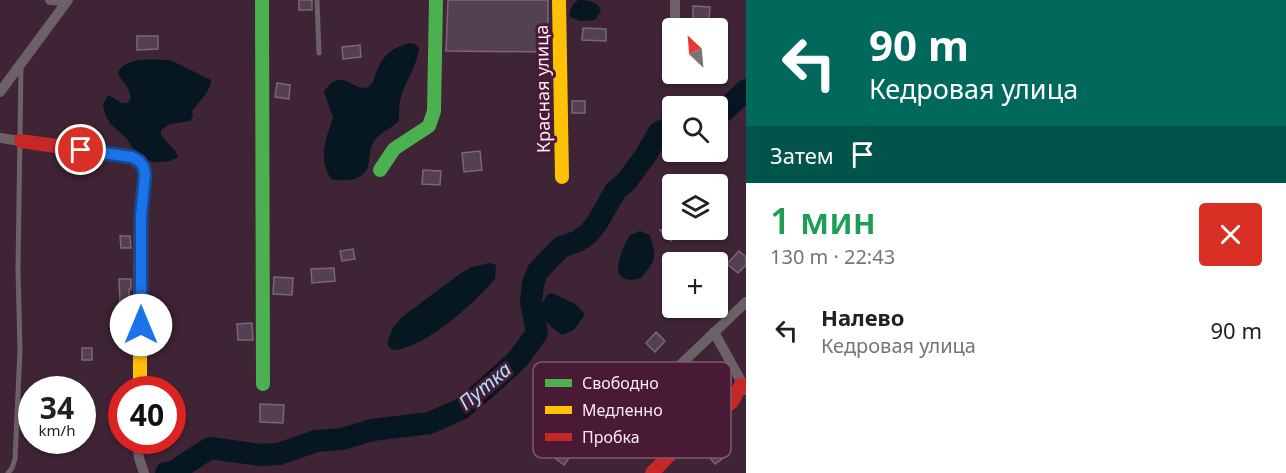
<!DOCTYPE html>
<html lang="ru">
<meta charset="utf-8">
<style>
:root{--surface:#fff;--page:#f2f2f2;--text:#202124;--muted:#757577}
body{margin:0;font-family:"Noto Sans",sans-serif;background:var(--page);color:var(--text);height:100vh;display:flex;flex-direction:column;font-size:22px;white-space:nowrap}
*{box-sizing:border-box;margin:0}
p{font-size:20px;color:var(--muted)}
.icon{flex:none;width:33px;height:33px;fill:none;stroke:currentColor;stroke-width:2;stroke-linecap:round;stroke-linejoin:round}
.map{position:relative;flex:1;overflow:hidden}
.panel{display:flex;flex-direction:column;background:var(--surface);width:540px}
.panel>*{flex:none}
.hud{background:#00695c;color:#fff;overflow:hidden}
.needle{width:39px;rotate:334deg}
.controls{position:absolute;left:662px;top:18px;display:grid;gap:12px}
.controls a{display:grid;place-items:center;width:66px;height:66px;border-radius:6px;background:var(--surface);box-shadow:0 2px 4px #0004;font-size:30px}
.speed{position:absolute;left:18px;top:376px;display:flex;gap:12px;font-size:30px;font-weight:700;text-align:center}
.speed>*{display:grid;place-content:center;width:78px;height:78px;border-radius:50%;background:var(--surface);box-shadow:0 2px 4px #0004;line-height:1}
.speed small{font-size:15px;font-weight:400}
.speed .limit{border:9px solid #d22;background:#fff;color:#111}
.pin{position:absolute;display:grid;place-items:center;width:51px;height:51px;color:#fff;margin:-26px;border:3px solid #fff;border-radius:50%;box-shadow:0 2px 6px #0007}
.me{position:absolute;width:66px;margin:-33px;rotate:0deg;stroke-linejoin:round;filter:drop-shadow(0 0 4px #0008)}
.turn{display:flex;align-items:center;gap:21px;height:126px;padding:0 24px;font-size:27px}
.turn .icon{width:78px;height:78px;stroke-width:2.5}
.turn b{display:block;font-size:42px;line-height:51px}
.then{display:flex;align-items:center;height:57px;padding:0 24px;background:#0003;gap:12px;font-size:22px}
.round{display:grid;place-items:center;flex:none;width:63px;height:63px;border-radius:6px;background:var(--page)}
.overview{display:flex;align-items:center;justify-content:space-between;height:102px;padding:0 24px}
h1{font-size:36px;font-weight:600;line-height:45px;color:#1e9e55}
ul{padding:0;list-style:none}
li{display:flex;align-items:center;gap:18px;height:90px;padding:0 24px}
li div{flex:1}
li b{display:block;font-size:22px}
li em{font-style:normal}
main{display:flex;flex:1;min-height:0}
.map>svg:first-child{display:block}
.water{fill:#061721}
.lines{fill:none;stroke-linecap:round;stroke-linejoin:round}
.river{stroke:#061721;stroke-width:22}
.building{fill:#534050;stroke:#7a6776;stroke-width:1.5}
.lane{stroke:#6c6167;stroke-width:5}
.street{stroke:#6c6167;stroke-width:10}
.fast{stroke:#4caf50;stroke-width:14}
.slow{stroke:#ffc107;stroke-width:14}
.jam{stroke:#c62828;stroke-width:14}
.route-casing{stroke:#114b97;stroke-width:15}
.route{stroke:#1a73e8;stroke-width:10}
.labels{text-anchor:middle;stroke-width:6;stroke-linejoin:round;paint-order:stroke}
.street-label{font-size:18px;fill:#fdeaf4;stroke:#491a36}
.water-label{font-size:20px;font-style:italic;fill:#a8e5fe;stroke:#491a36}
.key{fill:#491a36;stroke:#7f586f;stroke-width:1.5}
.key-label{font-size:16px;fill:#fdeaf4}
</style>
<main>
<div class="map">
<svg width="746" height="473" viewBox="0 0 746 473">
<rect width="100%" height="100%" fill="#3e2434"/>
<path class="water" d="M578 0C587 0 598 1 601 11L595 20 580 21 570 17C569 11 572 4 578 0Z
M410 43 415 44 419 48C417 68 404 82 400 101 399 107 399 114 399 121 391 129 378 133 373 143 369 150 370 158 368 166 364 181 343 182 331 179 317 156 327 138 333 117L324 92C342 63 354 96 370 86 373 83 374 78 376 73 382 56 392 47 410 43Z
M170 60 211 80 210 86 205 95 192 111 193 116 190 121 170 124 161 130V135L176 152 178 157C169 164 146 164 137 156 133 151 131 144 127 139 115 126 106 125 103 105L108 95 122 103H128L131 98C129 84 120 82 118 72 127 56 155 60 170 60Z
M640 231 650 235C657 259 656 259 641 278 605 288 620 252 630 235Z
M489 263 496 265 495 279C474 303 426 348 393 350L388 346V340L393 328 402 317 461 273 472 267Z
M552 293 575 304 585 314 574 330 562 335C550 326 544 322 540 307L547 295Z"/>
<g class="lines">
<path class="river" d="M717 113 725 110 746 90
M166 473 173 472 210 448 260 455 279 454 316 441 342 439 372 430 430 423 461 409 484 390 518 359 537 333 531 302 533 283 538 271 561 247 578 241 589 233 597 223 616 190 626 182 646 155 659 132 672 127"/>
</g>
<path class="building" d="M299 0H312V10H299Z
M448 0H548V52L446 51Z
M693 6 710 7 709 21H693Z
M583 28 606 29V41L582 40Z
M137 36H158V49L137 50Z
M360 45 361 57 343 59 342 47Z
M277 83 290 85 289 99 275 97Z
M572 101H585V113H572Z
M480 151 482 170 464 172 462 153Z
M68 161 79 162 78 172 67 171Z
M423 170 441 171 440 185 422 184Z
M660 230H682L671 241Z
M120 236H130L131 248H121Z
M353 249 355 259 342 261 340 251Z
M739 251 746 257V265L738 273 727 264Z
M334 268 335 281 312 283 311 269Z
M274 277 293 278 292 295 273 294Z
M119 279H131V289H129L130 303 120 304Z
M252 323 253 340H238L237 324Z
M656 332 665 341 655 352 646 343Z
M82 348H92V360H82Z
M260 404 284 405 283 423 260 422Z
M559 444 572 454 564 465 551 455Z
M716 444 726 456 715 464 706 453Z"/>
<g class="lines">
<path class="lane" d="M317 0 319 53
M8 473 12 468 15 459 20 350 18 269 21 66"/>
<path class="street" d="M50 0 67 1
M675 28V0
M0 92 68 0
M0 138 21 141
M714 332 746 390
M656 388 746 302
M137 441 139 458 144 473"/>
<path class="fast" d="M262 0 263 384
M380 170 394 149 429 126 434 111 436 0"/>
<path class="slow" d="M559 0 562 177
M140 390V309"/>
<path class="jam" d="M21 141 132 157 143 166 145 174 141 216 140 309
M652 473 689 435 732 402 741 385"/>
</g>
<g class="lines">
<defs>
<path id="route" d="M81 150 132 157 139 161 143 166 145 174 141 216V325"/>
</defs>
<use href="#route" class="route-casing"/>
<use href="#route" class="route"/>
</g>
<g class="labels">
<g class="street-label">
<text transform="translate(543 89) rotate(-91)" y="6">Красная улица</text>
</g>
<g class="water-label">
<text transform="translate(485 386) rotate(-40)" y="7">Путка</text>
</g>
</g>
<rect x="533" y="362" width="198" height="96" rx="9" class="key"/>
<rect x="545" y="379" width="27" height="8" fill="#4caf50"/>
<rect x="545" y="406" width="27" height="8" fill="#ffc107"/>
<rect x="545" y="433" width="27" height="8" fill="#c62828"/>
<g class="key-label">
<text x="582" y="389">Свободно</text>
<text x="582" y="416">Медленно</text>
<text x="582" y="443">Пробка</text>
</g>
</svg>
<div class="controls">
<a><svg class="needle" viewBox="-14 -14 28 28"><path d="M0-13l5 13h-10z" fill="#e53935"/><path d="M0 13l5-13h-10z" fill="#757577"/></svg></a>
<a><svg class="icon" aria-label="search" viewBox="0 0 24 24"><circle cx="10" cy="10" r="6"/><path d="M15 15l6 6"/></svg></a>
<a><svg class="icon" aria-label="layers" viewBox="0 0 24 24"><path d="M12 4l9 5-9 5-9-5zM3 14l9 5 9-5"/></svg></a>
<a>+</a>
</div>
<div class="speed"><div>34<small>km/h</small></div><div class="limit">40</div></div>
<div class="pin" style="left:81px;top:150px;background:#d93025"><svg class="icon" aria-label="arrive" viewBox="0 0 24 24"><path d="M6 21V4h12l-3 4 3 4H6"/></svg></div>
<svg class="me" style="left:141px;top:325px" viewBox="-20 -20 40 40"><circle r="19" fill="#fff"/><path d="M0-13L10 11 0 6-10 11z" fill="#1a73e8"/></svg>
</div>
<section class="panel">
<div class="hud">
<div class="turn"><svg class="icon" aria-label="left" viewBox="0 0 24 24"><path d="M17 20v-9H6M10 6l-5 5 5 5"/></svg><div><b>90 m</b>Кедровая улица</div></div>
<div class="then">Затем<svg class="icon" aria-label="arrive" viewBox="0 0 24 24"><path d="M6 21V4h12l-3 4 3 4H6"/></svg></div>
</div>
<div class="overview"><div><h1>1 мин</h1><p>130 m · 22:43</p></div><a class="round" style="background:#d93025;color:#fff"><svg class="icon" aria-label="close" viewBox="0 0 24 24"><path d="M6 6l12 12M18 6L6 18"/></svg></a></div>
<ul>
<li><svg class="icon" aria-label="left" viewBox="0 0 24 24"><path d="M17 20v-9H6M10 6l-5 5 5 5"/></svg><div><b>Налево</b><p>Кедровая улица</p></div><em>90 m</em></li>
</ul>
</section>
</main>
